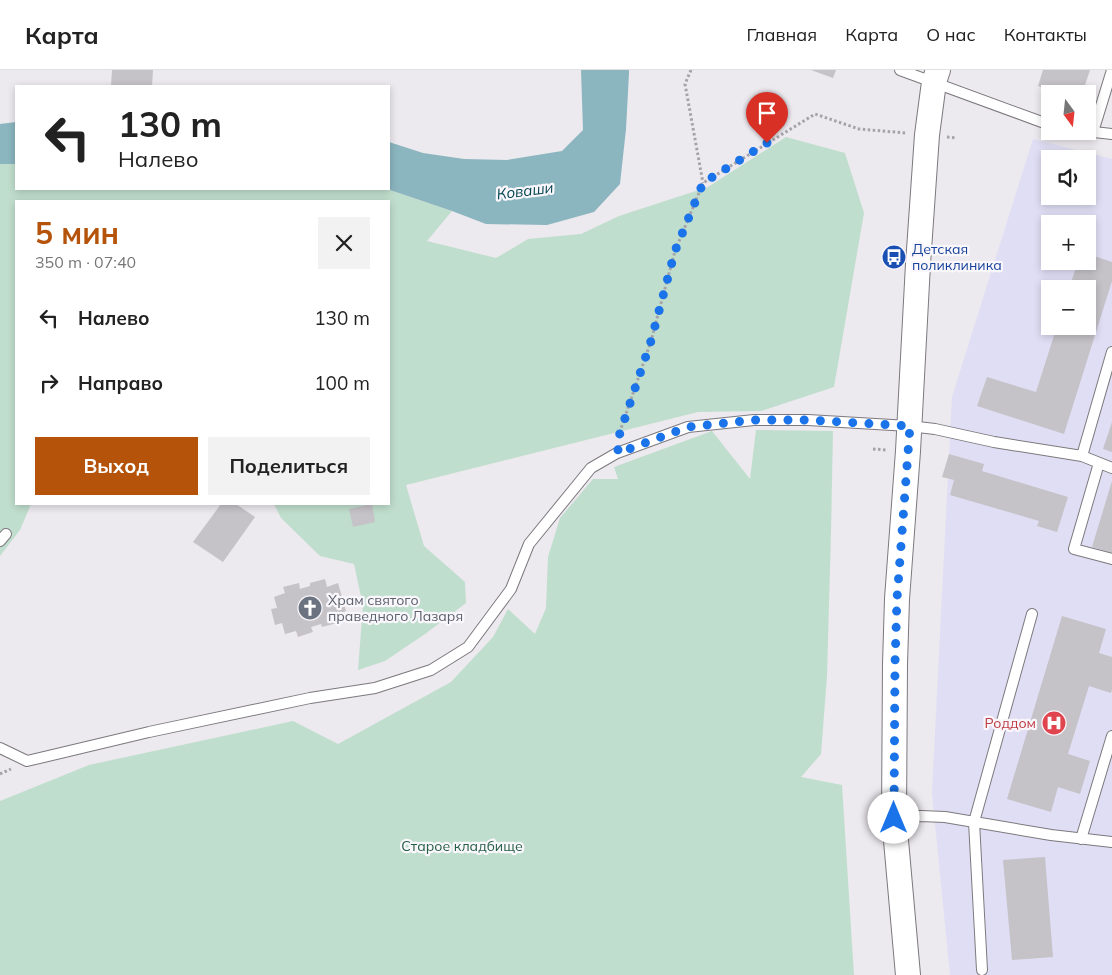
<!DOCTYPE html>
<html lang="ru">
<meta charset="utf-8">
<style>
:root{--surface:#fff;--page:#f2f2f2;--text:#222;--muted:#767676;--line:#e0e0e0;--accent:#b45309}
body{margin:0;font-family:Mulish,sans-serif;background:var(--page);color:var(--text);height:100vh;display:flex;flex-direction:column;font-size:19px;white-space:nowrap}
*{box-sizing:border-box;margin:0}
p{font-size:16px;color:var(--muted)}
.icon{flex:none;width:28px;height:28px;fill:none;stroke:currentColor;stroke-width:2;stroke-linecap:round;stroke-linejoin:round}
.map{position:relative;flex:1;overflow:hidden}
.details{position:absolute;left:15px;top:130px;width:375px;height:305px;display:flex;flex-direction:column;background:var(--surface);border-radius:0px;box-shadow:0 2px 8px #0003}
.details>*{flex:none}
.hud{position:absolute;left:15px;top:15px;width:375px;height:105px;border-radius:0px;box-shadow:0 2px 8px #0003;background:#fff;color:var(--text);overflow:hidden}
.needle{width:32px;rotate:165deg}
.buttons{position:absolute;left:1041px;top:15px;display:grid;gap:10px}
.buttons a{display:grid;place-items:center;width:55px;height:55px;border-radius:0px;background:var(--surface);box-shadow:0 2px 8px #0003;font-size:25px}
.pin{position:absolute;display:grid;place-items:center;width:42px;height:42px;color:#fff;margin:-51px -21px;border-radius:50% 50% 50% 0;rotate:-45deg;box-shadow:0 0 5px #0007}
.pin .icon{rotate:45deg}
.me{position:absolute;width:55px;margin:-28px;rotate:0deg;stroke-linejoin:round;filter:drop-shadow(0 0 4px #0008)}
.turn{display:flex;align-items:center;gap:18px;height:105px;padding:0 20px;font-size:22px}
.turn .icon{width:65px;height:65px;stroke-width:2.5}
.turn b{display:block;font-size:35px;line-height:42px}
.round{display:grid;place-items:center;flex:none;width:52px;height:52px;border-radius:0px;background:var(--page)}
.head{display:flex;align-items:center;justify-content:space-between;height:85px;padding:0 20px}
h1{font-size:30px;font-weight:700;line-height:38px;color:var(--accent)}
.action{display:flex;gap:10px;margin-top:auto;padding:10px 20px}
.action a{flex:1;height:58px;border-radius:0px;background:var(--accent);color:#fff;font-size:20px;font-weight:700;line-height:58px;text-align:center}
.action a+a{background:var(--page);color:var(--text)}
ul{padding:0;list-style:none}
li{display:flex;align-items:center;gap:15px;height:65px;padding:0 20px}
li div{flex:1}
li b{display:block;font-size:19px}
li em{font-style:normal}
header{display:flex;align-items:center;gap:30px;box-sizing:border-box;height:70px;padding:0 25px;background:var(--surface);border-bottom:1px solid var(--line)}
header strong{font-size:24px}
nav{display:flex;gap:28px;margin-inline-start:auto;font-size:18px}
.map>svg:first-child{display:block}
.medical{fill:#e0def4;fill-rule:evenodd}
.green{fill:#c0decd}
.water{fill:#8bb5bf}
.building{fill:#c5c2c8}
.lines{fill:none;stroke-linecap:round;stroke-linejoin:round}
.service-casing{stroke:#7c797e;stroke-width:12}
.tertiary-casing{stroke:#7c797e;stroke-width:26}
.path{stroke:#a5a3a8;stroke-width:3;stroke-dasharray:2.5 2.5;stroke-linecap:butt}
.service{stroke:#fff;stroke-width:10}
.tertiary{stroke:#fff;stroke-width:24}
.route{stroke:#1a73e8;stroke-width:9;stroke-dasharray:0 16.2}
.labels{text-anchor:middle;stroke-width:4.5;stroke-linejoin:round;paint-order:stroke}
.transit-label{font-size:14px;fill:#164399;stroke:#faf7fc;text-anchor:start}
.worship-label{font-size:14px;fill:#5b616d;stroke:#faf7fc;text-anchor:start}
.health-label{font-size:14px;fill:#be3a42;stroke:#faf7fc;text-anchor:end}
.park-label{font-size:14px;fill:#245e43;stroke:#faf7fc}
.water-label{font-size:15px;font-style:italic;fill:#044551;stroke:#faf7fc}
</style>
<header>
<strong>Карта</strong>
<nav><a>Главная</a><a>Карта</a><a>О нас</a><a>Контакты</a></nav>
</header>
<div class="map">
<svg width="1112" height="905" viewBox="0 0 1112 905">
<rect width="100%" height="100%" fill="#ece9ef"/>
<path class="medical" d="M1033 69 1112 89V905H950L932 723 952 327ZM1050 89H1088V126H1050ZM1050 154H1088V191H1050ZM1050 219H1088V256H1050Z"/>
<path class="green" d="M786 67 845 83 864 143 834 317 761 341 698 342 406 415 424 476 465 512 466 533 425 564 385 591 358 600 363 536 354 494 320 486 281 448 274 434H389V131H16V434H31L20 460 0 486V94H16V119H387L452 141 427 171 496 188 528 169 581 164 619 146 708 117Z
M756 360 833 361 831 462 827 606 821 684 801 707 842 715 854 905H0V731L89 695 293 651 338 674 451 612 493 567 508 539 535 564 546 538 548 487 560 448 593 409H618L614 397 712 361 750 409Z"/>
<path class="water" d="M581 0H629V3L626 59 620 114 594 142 547 155 486 154 452 141 387 119H389V72L423 83 464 89 507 90 562 81 583 60Z
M16 52V94H0V54Z"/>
<path class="building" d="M112 0H153L152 16H111Z
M811 0H836L833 8Z
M1043 0H1090L1082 24H1061L1038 16Z
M1088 184 1112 192V211L1064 364 977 336 987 307 1036 322 1057 256H1088V219H1069L1078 191H1088Z
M1112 352V382L1103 379Z
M949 384 984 394 982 401 1068 427 1057 462 1037 456 1039 451 950 425 954 410 942 407Z
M1112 411V483L1092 477Z
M221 434H236L255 447 223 492 193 472Z
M372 434 375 452 353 457 349 439Z
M325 509 327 517 338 513 346 541 335 545 337 553 322 557 321 554 311 557 313 562 298 567 296 561 285 564 282 553 275 555 271 539 277 538 274 527 285 523 283 517 299 513 300 519 310 516V513Z
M1062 546 1106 559 1099 583 1112 587V620L1111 623 1089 616 1068 684 1090 691 1080 724 1058 717 1051 742 1007 729Z
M1045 787 1053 887 1012 890 1003 790Z"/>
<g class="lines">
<defs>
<path id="service" d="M900 0 1050 55
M1085 61 1112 64
M1093 62 1112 0
M1082 386 1112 282
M1099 393 1074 479 1112 489
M0 471 6 464
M0 678 27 691 149 662 310 628 375 618 431 600 468 577 511 519 529 474 591 398 617 383 688 357 754 350H808L909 356 935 359 994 372 1082 386 1112 398
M894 748 921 746 945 747 1051 765 1112 772
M1081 769 1112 666
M982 900 974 752 1032 544"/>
<path id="tertiary" d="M908 905 894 748 895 594 897 529 908 381 918 194 927 65 934 12 938 0"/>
</defs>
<use href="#service" class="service-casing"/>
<use href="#tertiary" class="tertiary-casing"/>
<path class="path" d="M691 0 685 14 703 113
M947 67 957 68
M618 367 651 271 675 181 703 113 815 44 859 59 906 63
M873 379 887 380
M0 704 11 699"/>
<use href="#service" class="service"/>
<use href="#tertiary" class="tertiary"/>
</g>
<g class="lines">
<path class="route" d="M767 73 703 113 675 181 651 271 618 369V383L688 357 754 350H808L910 356 897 529 895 594 894 748"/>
</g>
<defs>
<symbol id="bus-disc" viewBox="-11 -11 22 22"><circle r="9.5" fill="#1a4fb4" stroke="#faf7fc"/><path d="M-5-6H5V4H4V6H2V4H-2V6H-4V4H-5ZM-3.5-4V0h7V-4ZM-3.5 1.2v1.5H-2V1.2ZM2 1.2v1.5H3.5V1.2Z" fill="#fff"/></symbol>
<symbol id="church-disc" viewBox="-11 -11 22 22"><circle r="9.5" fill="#6b7280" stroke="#faf7fc"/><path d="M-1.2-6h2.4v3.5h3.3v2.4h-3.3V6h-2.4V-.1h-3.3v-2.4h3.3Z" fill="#fff"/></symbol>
<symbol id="hospital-disc" viewBox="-11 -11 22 22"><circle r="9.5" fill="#e0444e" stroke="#faf7fc"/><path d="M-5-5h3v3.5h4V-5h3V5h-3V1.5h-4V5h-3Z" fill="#fff"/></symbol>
</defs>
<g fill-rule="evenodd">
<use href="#bus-disc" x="880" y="173" width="28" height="28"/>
<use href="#church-disc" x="296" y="524" width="28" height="28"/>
<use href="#hospital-disc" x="1040" y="639" width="28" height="28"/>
</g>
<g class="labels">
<g class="transit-label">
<text x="912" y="184">Детская<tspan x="912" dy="16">поликлиника</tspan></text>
</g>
<g class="worship-label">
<text x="328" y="535">Храм святого<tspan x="328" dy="16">праведного Лазаря</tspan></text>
</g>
<g class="health-label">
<text x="1036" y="658">Роддом</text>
</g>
<g class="park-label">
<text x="462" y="781">Старое кладбище</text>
</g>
<g class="water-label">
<text transform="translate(525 121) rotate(-7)" y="5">Коваши</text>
</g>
</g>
</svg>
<div class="buttons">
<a><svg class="needle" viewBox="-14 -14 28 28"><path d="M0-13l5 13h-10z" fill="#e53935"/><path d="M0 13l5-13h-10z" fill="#767676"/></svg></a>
<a><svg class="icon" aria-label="sound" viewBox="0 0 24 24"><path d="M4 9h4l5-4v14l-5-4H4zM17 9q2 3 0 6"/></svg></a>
<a>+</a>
<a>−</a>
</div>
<div class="pin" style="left:767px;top:73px;background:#d93025"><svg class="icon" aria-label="arrive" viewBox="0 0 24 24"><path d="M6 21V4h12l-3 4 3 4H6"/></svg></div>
<svg class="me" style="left:894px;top:748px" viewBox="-20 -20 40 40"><circle r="19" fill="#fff"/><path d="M0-13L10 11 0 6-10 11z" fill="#1a73e8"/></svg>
<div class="hud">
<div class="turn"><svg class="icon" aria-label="left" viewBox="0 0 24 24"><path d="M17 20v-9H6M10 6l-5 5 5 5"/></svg><div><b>130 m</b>Налево</div></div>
</div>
<section class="details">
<div class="head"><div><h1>5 мин</h1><p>350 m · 07:40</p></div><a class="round"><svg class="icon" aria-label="close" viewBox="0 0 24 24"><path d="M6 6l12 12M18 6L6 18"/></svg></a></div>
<ul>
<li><svg class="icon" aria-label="left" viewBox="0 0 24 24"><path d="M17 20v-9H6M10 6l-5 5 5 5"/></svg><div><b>Налево</b></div><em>130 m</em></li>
<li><svg class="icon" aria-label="right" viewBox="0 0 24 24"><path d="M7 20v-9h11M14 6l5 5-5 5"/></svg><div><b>Направо</b></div><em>100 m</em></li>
</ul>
<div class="action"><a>Выход</a><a>Поделиться</a></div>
</section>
</div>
